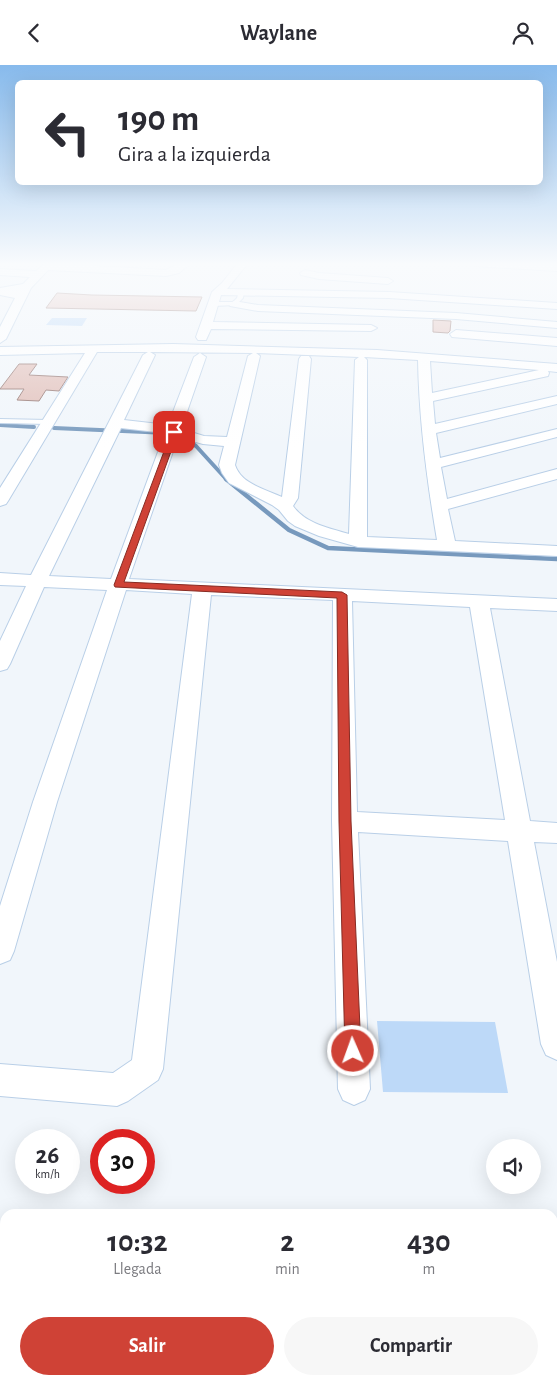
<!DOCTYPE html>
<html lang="es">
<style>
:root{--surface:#fff;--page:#f7f7f7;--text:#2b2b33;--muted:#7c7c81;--accent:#cf4236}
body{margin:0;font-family:"Alegreya Sans",sans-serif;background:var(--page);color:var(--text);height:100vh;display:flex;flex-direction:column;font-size:19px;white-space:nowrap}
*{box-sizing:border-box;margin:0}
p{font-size:16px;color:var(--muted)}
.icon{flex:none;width:28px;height:28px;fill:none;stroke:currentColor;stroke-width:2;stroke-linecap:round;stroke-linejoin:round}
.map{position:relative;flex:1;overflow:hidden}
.details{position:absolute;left:0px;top:1144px;width:558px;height:176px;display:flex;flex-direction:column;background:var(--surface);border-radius:15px 15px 0 0;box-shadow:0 5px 20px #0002}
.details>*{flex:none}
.top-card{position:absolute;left:15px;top:15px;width:528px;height:105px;border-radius:8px;box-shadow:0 5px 20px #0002;background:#fff;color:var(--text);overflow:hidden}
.tools{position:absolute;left:486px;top:1074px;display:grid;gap:10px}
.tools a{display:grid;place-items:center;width:55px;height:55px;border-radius:50%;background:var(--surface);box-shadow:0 5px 20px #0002;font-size:25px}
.speed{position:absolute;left:15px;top:1064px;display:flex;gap:10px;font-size:25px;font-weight:700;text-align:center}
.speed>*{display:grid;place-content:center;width:65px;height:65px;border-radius:50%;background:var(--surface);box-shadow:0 5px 20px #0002;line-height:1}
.speed small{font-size:12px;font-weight:400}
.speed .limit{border:8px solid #d22;background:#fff;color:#111}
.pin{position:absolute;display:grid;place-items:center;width:42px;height:42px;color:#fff;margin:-21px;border-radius:10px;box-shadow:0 2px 8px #0006}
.me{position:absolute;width:55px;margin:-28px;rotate:358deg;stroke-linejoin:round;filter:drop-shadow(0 0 4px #0008)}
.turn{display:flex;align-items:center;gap:18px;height:105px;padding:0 20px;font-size:22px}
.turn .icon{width:65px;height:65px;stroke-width:2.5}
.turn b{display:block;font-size:35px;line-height:42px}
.eta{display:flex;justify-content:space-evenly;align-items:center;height:85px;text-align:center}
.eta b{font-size:30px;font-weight:700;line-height:35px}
.action{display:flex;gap:10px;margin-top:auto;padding:10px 20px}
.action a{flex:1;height:58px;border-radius:30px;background:var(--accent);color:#fff;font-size:20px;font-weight:700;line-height:58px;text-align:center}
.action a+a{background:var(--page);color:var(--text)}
header{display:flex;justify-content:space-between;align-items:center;height:65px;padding:0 20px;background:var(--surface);font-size:22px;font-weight:700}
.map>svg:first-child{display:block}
.green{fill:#bdd9f8}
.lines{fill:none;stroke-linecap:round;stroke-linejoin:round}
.stream-far1{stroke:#7799bd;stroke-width:4}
.stream{stroke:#7799bd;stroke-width:4.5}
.building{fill:#e1beb8;stroke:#92726d}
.service-casing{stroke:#b9cfe7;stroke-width:2}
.minor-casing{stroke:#b9cfe7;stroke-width:2}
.service{fill:#fff;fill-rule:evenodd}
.minor{fill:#fff;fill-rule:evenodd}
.route{fill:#cf4236;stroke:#872b23}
</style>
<header><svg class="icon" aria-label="back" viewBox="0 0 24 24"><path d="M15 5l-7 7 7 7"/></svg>Waylane<svg class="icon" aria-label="person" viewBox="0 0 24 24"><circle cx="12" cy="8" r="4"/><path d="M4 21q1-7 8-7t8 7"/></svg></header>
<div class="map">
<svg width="557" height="1319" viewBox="0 0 557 1319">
<rect width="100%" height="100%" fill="#f1f6fb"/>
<path class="green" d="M52 253H87L82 261 46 260Z
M377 956 495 957 508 1028 383 1027Z"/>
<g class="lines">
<path class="stream-far1" d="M0 360 34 362
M54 363 168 368
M179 370 196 381 227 415"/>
<path class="stream" d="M226 414 289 465 328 483 557 494"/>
</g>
<path class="building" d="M57 228 92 230 202 232 196 246 46 243Z
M433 255 451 256 450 266 448 268 433 267Z
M19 299H37L29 310 68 312 59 326 46 325 39 336 17 335 24 324H0Z"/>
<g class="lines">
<defs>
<path id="service" d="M239 226 244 227 243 233 236 240 213 241 210 239 213 237H233L237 233Z
M0 354 48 355 52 357 48 359 0 358Z"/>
<path id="minor" d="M45 198 166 205 180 198H191L179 208 166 211 48 205 31 223 6 274 0 278V262L15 233 0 230V223L23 219 30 212 0 210V204L36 206Z
M238 198H248L227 224 389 227 557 238V244L389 233 221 230 213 257 371 260 377 263 371 266 211 264 206 275H198L196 272 212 227 222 218Z
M469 198 557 200V206L474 201Z
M305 205 319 208 388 213 393 216 388 219 319 214 301 210 300 208Z
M234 236 258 240 456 248 557 257V263L456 254 258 246 230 241 229 239Z
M456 265 557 273V281L452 272 450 269Z
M173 279 377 285 557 299V307L548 306 549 308 548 311 433 336 435 359 557 331V339L436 368 440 393 557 364V372L441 402 447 434 557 404V414L448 444 455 476 557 481V491L358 482 319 471 295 461 288 456 279 445 272 440 229 418 222 408 219 400 224 381 203 379 178 372 129 514 557 534V546L490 543 530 756 557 758V778L534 777 557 897V995L546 990 541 979 508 776 358 767 370 1024 365 1035 354 1040 343 1035 338 1024 332 756 333 535 211 530 163 1004 158 1015 128 1036 117 1041 0 1031V999L113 1008 132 995 192 529 126 525 57 737 14 886 10 895 0 899V841L33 737 107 525 44 522 10 599 7 604 0 606V576L26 521 0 520V508L31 510 143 290 148 287H97L8 436 6 439 0 441V423L85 288 0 290V282ZM150 287 253 288 248 291 227 372 204 371 181 364 206 292 200 288 194 292 168 360 124 355 155 290ZM256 288 359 292 355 295 349 469C329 463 306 459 293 441L298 433 311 294 309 291H301L299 294 282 432C265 424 241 419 235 400L260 291ZM364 292 418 295C419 355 427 416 437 475L367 472V295ZM430 296 539 305 432 328ZM121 363 165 368 111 514 49 511ZM352 536 470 542 505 755 357 747Z"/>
</defs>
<use href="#service" class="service-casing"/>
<use href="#minor" class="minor-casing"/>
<use href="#service" class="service"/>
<use href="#minor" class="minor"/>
</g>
<linearGradient id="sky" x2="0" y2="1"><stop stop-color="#87baec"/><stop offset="0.52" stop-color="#f9fbfd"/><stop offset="1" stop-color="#f9fbfd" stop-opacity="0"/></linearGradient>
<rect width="557" height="383" fill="url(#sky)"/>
<path class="route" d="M172 365 178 367 124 517 342 527 347 530 351 756 361 986 359 992 353 994 347 992 345 986 339 756 337 533 115 522 114 520Z"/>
</svg>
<div class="tools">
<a><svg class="icon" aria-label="sound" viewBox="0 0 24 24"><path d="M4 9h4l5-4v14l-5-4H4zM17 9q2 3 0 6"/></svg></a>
</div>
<div class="speed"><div>26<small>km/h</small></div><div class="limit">30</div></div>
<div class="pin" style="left:174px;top:367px;background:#d93025"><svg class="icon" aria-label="arrive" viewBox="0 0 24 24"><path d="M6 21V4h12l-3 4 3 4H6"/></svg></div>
<svg class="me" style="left:353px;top:986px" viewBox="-20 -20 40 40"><circle r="17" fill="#cf4236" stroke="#fff" stroke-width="3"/><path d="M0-11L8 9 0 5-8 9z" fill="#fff"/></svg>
<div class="top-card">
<div class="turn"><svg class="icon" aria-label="left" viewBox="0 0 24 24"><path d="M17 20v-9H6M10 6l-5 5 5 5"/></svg><div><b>190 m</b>Gira a la izquierda</div></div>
</div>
<section class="details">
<div class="eta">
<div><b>10:32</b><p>Llegada</p></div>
<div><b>2</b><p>min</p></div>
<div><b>430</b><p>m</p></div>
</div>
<div class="action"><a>Salir</a><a>Compartir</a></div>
</section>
</div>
